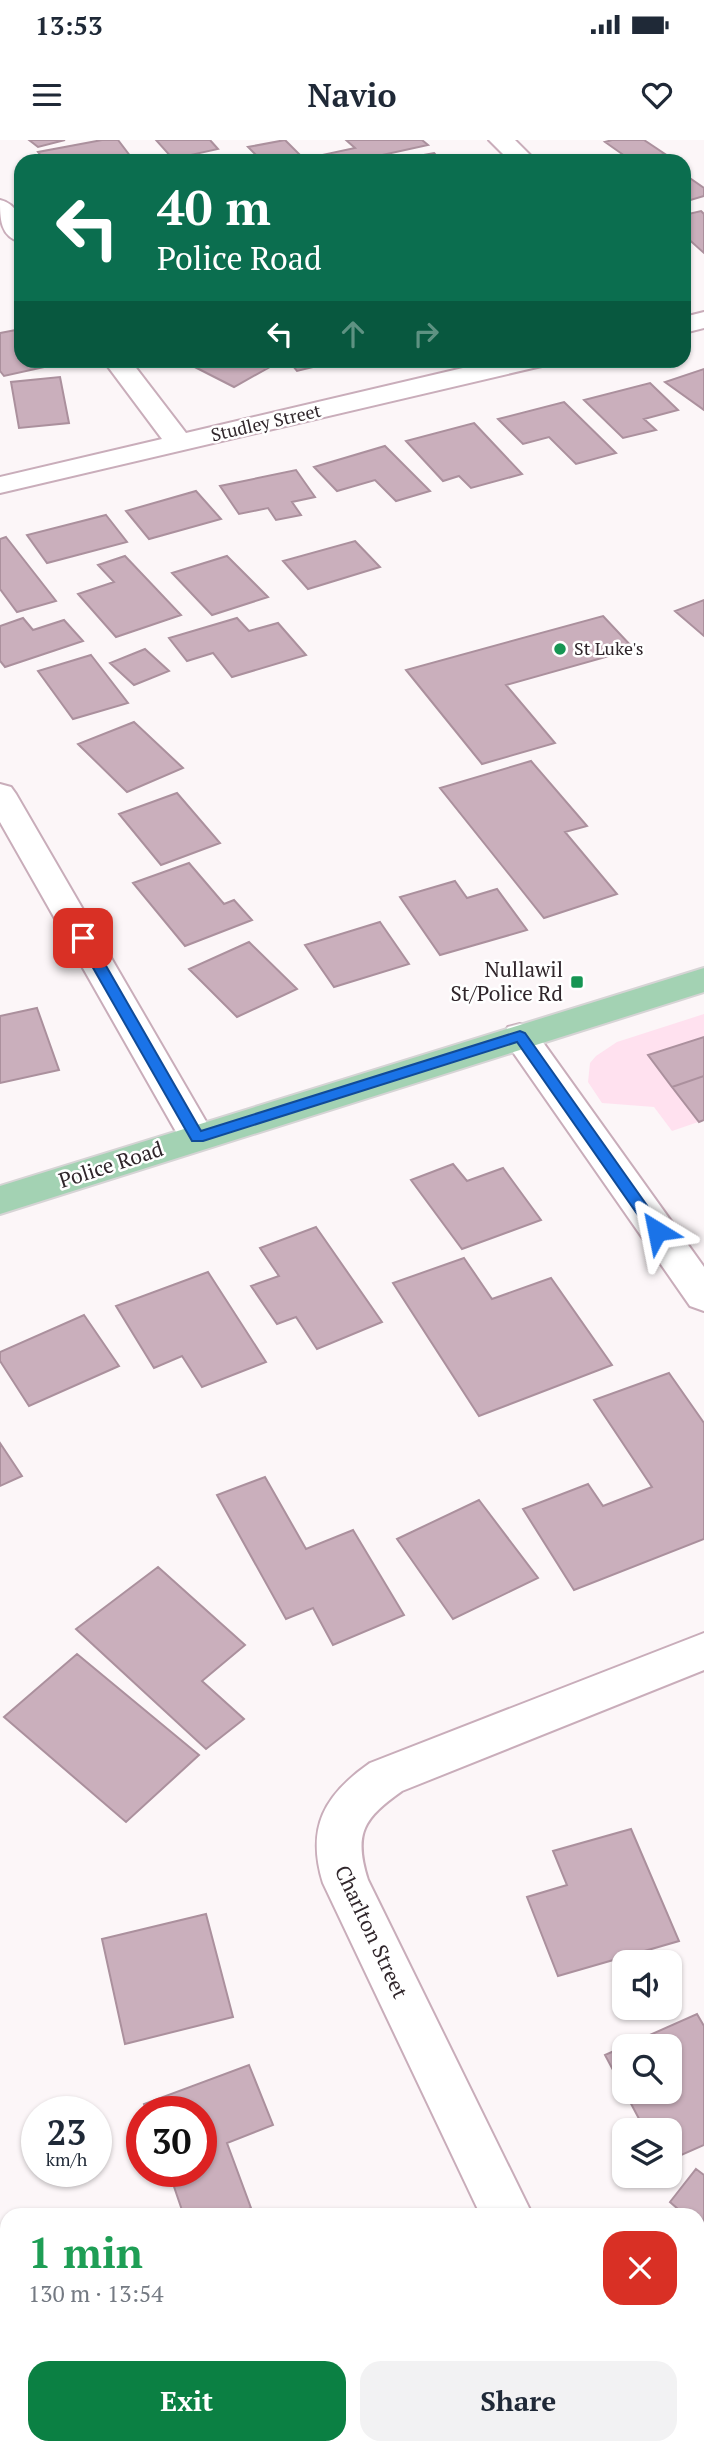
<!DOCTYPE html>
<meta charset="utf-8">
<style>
:root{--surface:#fff;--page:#f2f2f3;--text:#1f2937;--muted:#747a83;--accent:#0b8043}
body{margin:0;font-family:"PT Serif",serif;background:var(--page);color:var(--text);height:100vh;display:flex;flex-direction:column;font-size:26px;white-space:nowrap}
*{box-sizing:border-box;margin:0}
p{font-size:23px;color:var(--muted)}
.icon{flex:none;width:38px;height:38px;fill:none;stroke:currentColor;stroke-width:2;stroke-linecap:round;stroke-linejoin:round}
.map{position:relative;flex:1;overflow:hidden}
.panel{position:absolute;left:0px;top:2068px;width:705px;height:247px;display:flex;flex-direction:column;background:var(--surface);border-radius:21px 21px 0 0;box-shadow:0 2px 5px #0004}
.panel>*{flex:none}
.hud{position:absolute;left:14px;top:14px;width:677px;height:214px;border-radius:21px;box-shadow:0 2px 5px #0004;background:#0b6e4f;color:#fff;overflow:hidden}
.fabs{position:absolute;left:612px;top:1810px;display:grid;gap:14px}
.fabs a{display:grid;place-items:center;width:70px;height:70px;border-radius:14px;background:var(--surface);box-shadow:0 2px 5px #0004;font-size:35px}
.speed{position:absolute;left:21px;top:1956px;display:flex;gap:14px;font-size:35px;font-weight:700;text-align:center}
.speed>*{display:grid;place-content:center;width:91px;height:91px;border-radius:50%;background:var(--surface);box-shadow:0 2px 5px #0004;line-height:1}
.speed small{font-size:18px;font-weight:400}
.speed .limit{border:10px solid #d22;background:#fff;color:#111}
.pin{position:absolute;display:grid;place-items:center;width:60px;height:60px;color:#fff;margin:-30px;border-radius:14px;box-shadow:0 4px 10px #0006}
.me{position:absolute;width:77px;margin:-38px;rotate:325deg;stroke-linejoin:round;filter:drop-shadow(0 0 5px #0008)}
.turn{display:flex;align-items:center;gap:24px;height:147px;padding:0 28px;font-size:32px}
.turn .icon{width:91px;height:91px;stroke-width:2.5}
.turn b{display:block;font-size:49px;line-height:60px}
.lanes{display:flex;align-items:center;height:66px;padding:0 28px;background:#0003;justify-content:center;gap:35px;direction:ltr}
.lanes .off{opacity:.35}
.round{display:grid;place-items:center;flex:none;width:74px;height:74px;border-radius:21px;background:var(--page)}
.overview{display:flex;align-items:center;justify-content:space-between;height:119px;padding:0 28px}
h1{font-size:42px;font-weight:600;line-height:52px;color:#1e9e55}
.button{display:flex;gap:14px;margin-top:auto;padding:14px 28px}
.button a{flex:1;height:80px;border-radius:21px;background:var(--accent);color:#fff;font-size:28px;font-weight:600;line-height:80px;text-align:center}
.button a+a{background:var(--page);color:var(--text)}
.status{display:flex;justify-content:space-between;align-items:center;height:49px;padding:0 35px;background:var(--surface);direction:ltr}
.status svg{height:19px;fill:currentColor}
header{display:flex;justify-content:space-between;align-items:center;height:91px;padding:0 28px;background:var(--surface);font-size:32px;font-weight:600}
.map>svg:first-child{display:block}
.built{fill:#ffe1ef}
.building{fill:#caafbc;stroke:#ab909d;stroke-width:2}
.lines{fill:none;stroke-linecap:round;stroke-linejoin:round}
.minor-casing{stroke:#c9adba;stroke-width:4}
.major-casing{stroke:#d6d4d5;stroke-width:4}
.minor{fill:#fff;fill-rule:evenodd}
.major{fill:#a3d2b3;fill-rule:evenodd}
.route{fill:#1a73e8;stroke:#114b97;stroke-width:2}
.poi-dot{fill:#169553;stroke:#fff;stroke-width:2.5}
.labels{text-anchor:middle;stroke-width:5;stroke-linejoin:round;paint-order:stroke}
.far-street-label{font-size:18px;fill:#30262b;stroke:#fff}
.far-poi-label{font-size:18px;fill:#30262b;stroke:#fff;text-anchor:start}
.poi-label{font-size:21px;fill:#30262b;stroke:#fff;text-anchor:end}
.street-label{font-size:21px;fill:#30262b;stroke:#fff}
</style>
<div class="status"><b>13:53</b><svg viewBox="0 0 49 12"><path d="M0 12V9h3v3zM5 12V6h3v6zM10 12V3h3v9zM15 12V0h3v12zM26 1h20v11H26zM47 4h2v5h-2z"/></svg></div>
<header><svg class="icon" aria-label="menu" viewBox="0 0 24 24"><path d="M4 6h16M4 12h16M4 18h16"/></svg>Navio<svg class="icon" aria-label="heart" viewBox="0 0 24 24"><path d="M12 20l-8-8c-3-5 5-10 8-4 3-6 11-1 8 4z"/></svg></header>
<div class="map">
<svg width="704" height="2315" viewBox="0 0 704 2315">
<rect width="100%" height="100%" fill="#fcf6f8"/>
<path class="built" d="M704 874V980L672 991 654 967 602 963 588 942 590 923 596 916 617 902Z"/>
<path class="building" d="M29 0H65L38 7Z
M102 0H118L134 21H88L85 18 45 21 38 12Z
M156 0H210L218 9 173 19Z
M285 0 304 19 355 8 346 0H422L428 5 355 21H262L248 7Z
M612 0H644L665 14 632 21 605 2Z
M434 13 441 21H391Z
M684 34 704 48V56L684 62Z
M701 71 704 74V113L684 95V75Z
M21 189V220H50L53 225 4 236 0 231V193Z
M181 220H253L268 228 234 247Z
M288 220H342L297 231Z
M704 229V270L665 242Z
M60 237 69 283 19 288 11 242Z
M650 243 678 270 644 279 656 290 623 298 584 260Z
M564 262 616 313 576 324 549 297 523 304 498 279Z
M474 283 522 334 471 348 459 336 443 341 406 301Z
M385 306 430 351 396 361 375 340 337 351 314 327Z
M296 330 315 357 292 362 301 375 276 380 268 368 239 374 220 346Z
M196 351 221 379 149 399 126 371Z
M106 375 127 402 47 423 27 395Z
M6 397 56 461 17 472 0 449V399Z
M355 401 380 427 308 449 283 421Z
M125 416 181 475 116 497 78 454 114 442 98 425Z
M227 416 268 457 212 475 172 433Z
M704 460V496L675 471Z
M603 476 634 509 506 545 555 603 482 624 406 530Z
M23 478 33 490 64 480 83 501 5 527 0 521V486Z
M237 478 249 491 278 483 306 515 232 537 213 513 187 521 169 498Z
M145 509 169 531 134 545 110 523Z
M91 515 128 563 73 579 38 531Z
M134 582 183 628 127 652 78 604Z
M531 621 587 686 565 692 617 754 544 778 440 648Z
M177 653 220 703 161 725 119 674Z
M189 723 224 764 234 760 252 780 185 806 133 743Z
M455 741 467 758 497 749 527 790 440 815 400 757Z
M380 782 409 824 334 847 305 805Z
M249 802 297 849 237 877 189 829Z
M37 868 59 930 0 943V876Z
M704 897V936L672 947 648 915Z
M704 936V980L699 982 672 947Z
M453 1024 467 1041 503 1028 541 1080 462 1109 411 1040Z
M316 1087 382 1182 317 1209 296 1177 277 1184 251 1146 279 1136 260 1108Z
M464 1118 492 1159 551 1138 612 1225 479 1276 393 1143Z
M208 1132 266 1222 202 1247 182 1216 154 1228 116 1166Z
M84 1175 119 1226 29 1266 0 1221V1212Z
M669 1233 704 1283V1399L574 1450 523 1369 588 1344 603 1366 652 1347 594 1260Z
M0 1303 22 1336 0 1346Z
M265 1337 306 1409 353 1390 404 1475 333 1505 313 1468 286 1479 217 1355Z
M479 1360 538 1438 453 1479 397 1399Z
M158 1427 245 1505 202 1541 244 1579 206 1609 76 1489Z
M77 1514 199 1615 126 1682 4 1577Z
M631 1689 679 1801 558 1836 527 1757 567 1745 553 1711Z
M206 1774 233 1877 125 1904 102 1799Z
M697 1874 704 1886V2005L670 2020V1990H645L605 1915 625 1906V1951H670V1906H625Z
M249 1925 273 1985 227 2003 251 2068 232 2076H184L169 2032H201V1972H147L144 1964Z
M696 2029 704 2035V2090L698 2085V2076H686L670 2062Z
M0 2126 7 2144V2161L0 2164Z
M7 2203V2308H113L114 2311 104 2315H0V2206Z
M256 2308H342L345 2314 258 2315Z"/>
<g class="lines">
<defs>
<path id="minor" d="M489 0H515L536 21H510Z
M0 60C21 65 21 84 21 102 0 97 0 78 0 60Z
M704 172V188L684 193V177Z
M103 220H130L186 293 497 220H546L542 226 533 228 0 353V337L162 299Z
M0 644 11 647 16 654 215 997 210 1006 197 1010 184 1006 179 997 0 682Z
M520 884 532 887 704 1127V1171L690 1166 508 905 502 896 508 887Z
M704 1493V1530L402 1651C364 1678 353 1693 368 1740L533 2076H481L323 1743C306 1688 324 1655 370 1623Z"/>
<path id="major" d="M704 828V852L0 1074V1046Z"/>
</defs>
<use href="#minor" class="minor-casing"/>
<use href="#major" class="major-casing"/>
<use href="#minor" class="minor"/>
<use href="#major" class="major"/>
</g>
<path class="route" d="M83 794 90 798 201 991 520 891 525 893 665 1091 657 1096 652 1095 517 902 203 1001H192L76 798Z"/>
<g class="poi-dot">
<circle cx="560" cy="509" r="7"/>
<rect x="570" y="835" width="14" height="14" rx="3.5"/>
</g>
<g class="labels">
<g class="far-street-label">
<text transform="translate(266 283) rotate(-13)" y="6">Studley Street</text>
</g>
<g class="far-poi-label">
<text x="574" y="515">St Luke's</text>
</g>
<g class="poi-label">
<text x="563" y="837">Nullawil<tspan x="563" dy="24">St/Police Rd</tspan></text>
</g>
<g class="street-label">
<text transform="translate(111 1025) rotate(-18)" y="7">Police Road</text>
<text transform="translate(371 1792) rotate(65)" y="7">Charlton Street</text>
</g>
</g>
</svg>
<div class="fabs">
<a><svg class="icon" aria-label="sound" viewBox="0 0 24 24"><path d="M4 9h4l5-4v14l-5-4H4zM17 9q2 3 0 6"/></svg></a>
<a><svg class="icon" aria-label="search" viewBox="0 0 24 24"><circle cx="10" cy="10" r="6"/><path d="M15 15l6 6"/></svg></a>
<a><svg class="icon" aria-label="layers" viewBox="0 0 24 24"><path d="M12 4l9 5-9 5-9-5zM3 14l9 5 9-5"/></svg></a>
</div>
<div class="speed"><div>23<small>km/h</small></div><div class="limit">30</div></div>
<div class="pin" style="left:83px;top:798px;background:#d93025"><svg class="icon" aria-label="arrive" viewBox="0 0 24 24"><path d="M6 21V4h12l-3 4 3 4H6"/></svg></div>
<svg class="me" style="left:657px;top:1091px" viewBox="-20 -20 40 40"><path d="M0-17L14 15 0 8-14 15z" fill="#1a73e8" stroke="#fff" stroke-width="4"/></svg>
<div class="hud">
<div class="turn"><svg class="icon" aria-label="left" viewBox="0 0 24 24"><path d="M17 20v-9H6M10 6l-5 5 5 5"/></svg><div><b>40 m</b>Police Road</div></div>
<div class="lanes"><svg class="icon" aria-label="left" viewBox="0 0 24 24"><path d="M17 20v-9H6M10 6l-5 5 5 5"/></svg><svg class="icon off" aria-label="ahead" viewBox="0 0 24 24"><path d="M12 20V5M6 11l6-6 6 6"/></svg><svg class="icon off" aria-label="right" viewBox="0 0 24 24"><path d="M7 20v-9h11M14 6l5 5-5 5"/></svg></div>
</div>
<section class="panel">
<div class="overview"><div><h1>1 min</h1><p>130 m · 13:54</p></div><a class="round" style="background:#d93025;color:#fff"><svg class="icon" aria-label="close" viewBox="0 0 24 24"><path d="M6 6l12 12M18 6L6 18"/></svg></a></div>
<div class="button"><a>Exit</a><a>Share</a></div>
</section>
</div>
